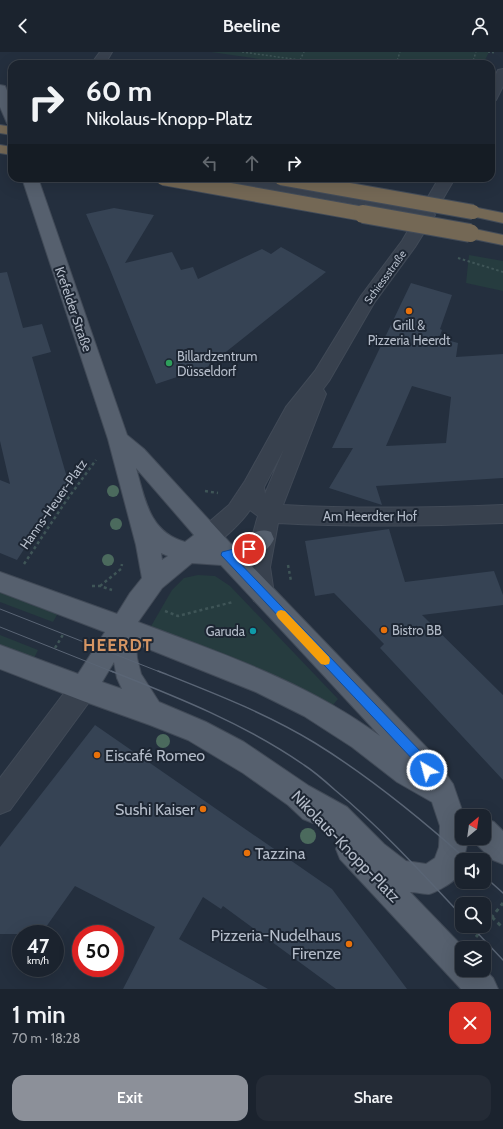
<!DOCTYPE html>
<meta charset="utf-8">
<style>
:root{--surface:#1b232e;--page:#242b36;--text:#f1f3f6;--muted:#a0a4aa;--line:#39404a;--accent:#8c9099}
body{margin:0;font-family:Cabin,sans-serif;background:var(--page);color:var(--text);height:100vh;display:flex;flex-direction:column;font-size:15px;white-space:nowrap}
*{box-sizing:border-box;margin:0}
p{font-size:13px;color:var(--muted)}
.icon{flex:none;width:22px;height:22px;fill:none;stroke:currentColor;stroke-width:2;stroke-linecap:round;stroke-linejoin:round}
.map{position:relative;height:937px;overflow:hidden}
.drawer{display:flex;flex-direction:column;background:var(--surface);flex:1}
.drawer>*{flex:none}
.guide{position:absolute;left:8px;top:8px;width:487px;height:122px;border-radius:12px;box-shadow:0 4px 16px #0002,0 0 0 1px var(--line);background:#1b232e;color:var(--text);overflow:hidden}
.needle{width:26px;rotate:29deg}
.tools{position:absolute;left:455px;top:757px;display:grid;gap:8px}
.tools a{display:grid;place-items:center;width:36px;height:36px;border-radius:8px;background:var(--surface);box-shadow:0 4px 16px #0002,0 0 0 1px var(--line);font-size:20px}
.speed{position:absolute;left:12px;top:873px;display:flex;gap:8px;font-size:20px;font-weight:700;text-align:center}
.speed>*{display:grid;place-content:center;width:52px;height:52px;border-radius:50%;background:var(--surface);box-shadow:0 4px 16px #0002,0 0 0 1px var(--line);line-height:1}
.speed small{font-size:10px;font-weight:400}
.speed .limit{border:6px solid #d22;background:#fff;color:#111}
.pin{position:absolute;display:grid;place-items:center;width:34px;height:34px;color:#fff;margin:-17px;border:2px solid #fff;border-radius:50%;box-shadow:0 1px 4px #0007}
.me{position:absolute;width:44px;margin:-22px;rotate:323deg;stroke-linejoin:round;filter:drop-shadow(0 0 3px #0008)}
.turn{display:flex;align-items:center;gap:14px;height:84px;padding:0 12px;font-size:18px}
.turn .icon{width:52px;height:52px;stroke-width:2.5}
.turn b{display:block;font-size:28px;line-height:34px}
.lanes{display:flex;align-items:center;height:38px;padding:0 12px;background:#0003;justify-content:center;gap:20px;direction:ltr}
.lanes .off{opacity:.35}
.round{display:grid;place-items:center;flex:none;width:42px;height:42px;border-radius:12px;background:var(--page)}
.headline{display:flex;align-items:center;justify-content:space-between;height:68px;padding:0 12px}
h1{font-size:24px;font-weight:600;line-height:30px}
.primary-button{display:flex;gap:8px;margin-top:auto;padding:8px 12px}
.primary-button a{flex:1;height:46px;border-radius:12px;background:var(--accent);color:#fff;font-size:16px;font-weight:600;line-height:46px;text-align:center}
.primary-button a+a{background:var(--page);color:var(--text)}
header{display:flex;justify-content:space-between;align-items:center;height:52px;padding:0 12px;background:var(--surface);font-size:18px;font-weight:600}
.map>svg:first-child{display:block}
.green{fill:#263c3f}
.building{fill:#364354;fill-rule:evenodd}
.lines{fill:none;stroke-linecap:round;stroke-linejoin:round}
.minor-casing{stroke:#414a57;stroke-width:2}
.major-casing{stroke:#414a57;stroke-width:2}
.highway-casing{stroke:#434c59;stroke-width:2}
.path-far3{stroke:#3f5557;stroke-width:1.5;stroke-dasharray:2 2;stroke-linecap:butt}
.path-far2{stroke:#3f5557;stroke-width:2;stroke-dasharray:2.5 2.5;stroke-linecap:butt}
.path-far1{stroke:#3f5557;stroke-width:2.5;stroke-dasharray:3 3;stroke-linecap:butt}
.path{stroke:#3f5557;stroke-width:3;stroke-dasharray:4 4;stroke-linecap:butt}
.minor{fill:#38414e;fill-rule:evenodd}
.major{fill:#56606e;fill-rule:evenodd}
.highway{fill:#746855;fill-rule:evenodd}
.tram-far1{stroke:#5a6575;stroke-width:1}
.tram{stroke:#5a6575;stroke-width:1.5}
.highway-bridge-far1-casing{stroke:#434c59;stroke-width:16;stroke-linecap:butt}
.highway-bridge-casing{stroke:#434c59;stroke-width:20;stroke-linecap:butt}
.highway-bridge-far1{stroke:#746855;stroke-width:14}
.highway-bridge{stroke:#746855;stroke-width:18}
.tree{fill:#4b6a5d}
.route{fill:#1a73e8;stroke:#114b97}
.slow{fill:#f59e0b}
.food-dot{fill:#e8710a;stroke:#1d2633;stroke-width:1.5}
.leisure-dot{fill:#2e9e5b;stroke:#1d2633;stroke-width:1.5}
.culture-dot{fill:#0f9aa8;stroke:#1d2633;stroke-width:1.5}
.labels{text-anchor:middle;stroke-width:4;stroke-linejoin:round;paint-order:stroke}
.far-street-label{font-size:11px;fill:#b4bcc9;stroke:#1d2633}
.street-label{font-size:13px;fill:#b4bcc9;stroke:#1d2633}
.poi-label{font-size:13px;fill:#b4bcc9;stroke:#1d2633;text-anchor:start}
.near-poi-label{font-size:16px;fill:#b4bcc9;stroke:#1d2633;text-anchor:start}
.near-street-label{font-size:16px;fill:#b4bcc9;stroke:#1d2633}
.district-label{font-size:17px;font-weight:bold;letter-spacing:1px;fill:#d59563;stroke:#1d2633}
</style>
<header><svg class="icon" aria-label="back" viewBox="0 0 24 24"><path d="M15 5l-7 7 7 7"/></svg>Beeline<svg class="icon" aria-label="person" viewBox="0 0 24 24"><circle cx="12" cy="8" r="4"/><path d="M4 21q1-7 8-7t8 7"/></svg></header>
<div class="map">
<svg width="503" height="937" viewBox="0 0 503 937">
<rect width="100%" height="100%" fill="#242f3e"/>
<path class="green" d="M211 0H489L483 12H295Z
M469 203 503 209V239L466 231Z
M198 523 215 524 230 534 338 647 332 654 150 576 172 538 184 526Z
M0 540 58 561 53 570 0 550Z
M0 583 38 598 34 606 0 593Z"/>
<path class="building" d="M114 156 154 163 125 211 172 200 181 218 193 215 198 227 262 197 271 202 281 195 326 220 207 315 156 332 109 215 86 162Z
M7 220 23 276 42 272 51 300 32 305 68 429 17 508 0 501V428L10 432 0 389V221Z
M411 231 452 243 440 277 442 278 439 286 458 291 456 305 503 302V426L376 434 382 453 329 436 353 396H332ZM412 334 451 345 446 391 386 394Z
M389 477 405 530 494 519 503 543V553L422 563 503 643V728L380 596 384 592 334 541 315 544 305 489Z
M95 673 332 837 407 937H336L223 854 221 857 203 845 179 887 268 937H123L155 875 75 834 41 882H0V795Z"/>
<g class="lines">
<defs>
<path id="minor" d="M100 0H112L105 12H91Z
M503 17V34L496 48 491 49V32L498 18Z
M224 126H259L389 148 421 157 439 126H455L434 162 435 163 415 195 374 251 329 329 323 337 326 342 283 453C356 457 430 456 503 453V471C428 474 353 475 278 471L270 515 274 542 270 549 262 553 254 549C242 523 250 490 258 464L250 458C244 467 221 492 210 493 207 494 204 492 201 491L198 484 201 477 229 453 245 429 286 355 315 319 361 244 402 189 416 165 388 158 232 131 227 129ZM284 397 265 442 264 435Z
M83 625 92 628 96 637 92 646 10 758 0 762V726L74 628Z"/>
<path id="major" d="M0 33 5 34 12 50V72L7 71 0 55Z
M22 126H38L127 383 144 397 231 492C249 489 253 474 271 480L274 487C269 498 258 505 246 508L428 697 453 732 464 764H462V786H468C467 795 461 820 456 826 452 831 435 841 429 842 423 842 416 840 410 840L464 896H462V918H484V917L493 926 498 937H461L340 807 336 797 340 788 327 775 317 769 313 771 303 767 288 753 243 721 188 688 150 673 83 649 0 617V593L78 622 105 580 0 540V520L117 562 130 541 142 526 136 493 108 387ZM136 416 194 483 185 490C149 480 145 447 136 416ZM161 501 168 504 162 508ZM192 511 221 513 380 684C307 630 223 602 138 570L162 536ZM136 592 256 640 304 664 352 695 397 730 432 750 440 774 439 795 435 806 426 812 406 809 384 792 347 755 309 734 244 690 206 670 159 650 141 622 137 606ZM114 610 117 626 122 637 102 630Z
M484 766 494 770 503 779V812L493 808 474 790 472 786H484Z"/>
<path id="highway" d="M0 73 12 75V83L0 81Z
M0 93 12 95V103L0 101Z
M473 155 503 161V171L467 163 465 160 467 157Z
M470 176 503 183V193L464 185 462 181 464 177Z"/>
</defs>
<use href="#minor" class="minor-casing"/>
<use href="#major" class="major-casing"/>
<use href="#highway" class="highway-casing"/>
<path class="path-far3" d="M242 0 329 12
M488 0 495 1
M300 8 304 0
M396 12 400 0
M472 12 476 0"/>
<path class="path-far2" d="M458 206 503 220"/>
<path class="path-far1" d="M205 439 218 441
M24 512 66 449 96 408
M288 513 291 529
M92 534H100L112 538
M100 534 121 517 122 512
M165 559 178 564 233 550
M55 596 64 581"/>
<path class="path" d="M492 865 503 876
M476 885 503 851"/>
<use href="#minor" class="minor"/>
<use href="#major" class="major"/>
<use href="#highway" class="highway"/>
<path class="tram-far1" d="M0 557 160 620
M0 575 113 620"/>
<path class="tram" d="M111 619C177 645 245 672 304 713 315 720 325 729 335 738 381 776 421 820 462 864
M158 619C211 640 266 661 315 691 370 725 419 765 467 808
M484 824 503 841
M471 874 503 908"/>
<defs>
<path id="highway-bridge-far1" d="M163 126 369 163
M281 126 473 160"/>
<path id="highway-bridge" d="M363 162 470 181"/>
</defs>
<use href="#highway-bridge-far1" class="highway-bridge-far1-casing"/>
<use href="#highway-bridge" class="highway-bridge-casing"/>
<use href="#highway-bridge-far1" class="highway-bridge-far1"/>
<use href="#highway-bridge" class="highway-bridge"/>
</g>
<g class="tree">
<circle cx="113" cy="439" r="6"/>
<circle cx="116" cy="472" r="6"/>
<circle cx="108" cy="508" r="6"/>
<circle cx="163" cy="689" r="7"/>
<circle cx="308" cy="784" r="8"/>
</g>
<path class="route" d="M249 493 252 495 253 497 252 500 234 505 423 702 432 718 431 722 427 724 423 722 415 710 221 503 222 500 226 499Z"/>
<path class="slow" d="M281 558 285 559 329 605 330 608 329 612 325 613 321 612 278 566 276 562 278 559Z"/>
<g class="food-dot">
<circle cx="409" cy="259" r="4"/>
<circle cx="384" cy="578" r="4"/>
<circle cx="97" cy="703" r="4"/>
<circle cx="203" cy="757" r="4"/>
<circle cx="247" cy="801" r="4"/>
<circle cx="349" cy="892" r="4"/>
</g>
<circle class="leisure-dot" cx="169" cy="311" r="4"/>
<circle class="culture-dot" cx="253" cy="579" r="4"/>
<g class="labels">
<g class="far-street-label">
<text transform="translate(385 225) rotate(-54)" y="4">Schiessstraße</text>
</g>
<g class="street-label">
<text transform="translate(74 257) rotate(71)" y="5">Krefelder Straße</text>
<text transform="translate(53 452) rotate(-55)" y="5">Hanns-Heuer-Platz</text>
<text x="370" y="469">Am Heerdter Hof</text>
</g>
<g class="poi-label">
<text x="409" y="278" text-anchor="middle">Grill &amp;<tspan x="409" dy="15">Pizzeria Heerdt</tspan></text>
<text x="177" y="309">Billardzentrum<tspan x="177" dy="15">Düsseldorf</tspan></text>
<text x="392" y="583">Bistro BB</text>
<text x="245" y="584" text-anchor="end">Garuda</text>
</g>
<g class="near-poi-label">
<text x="105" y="709">Eiscafé Romeo</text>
<text x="195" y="763" text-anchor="end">Sushi Kaiser</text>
<text x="255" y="807">Tazzina</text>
<text x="341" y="889" text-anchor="end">Pizzeria-Nudelhaus<tspan x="341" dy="18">Firenze</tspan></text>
</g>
<g class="near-street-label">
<text transform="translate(346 794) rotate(46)" y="6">Nikolaus-Knopp-Platz</text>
</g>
<g class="district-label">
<text x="118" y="599">HEERDT</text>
</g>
</g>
</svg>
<div class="tools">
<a><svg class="needle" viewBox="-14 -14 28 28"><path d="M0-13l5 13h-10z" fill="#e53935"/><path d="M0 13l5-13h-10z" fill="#a0a4aa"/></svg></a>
<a><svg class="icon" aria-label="sound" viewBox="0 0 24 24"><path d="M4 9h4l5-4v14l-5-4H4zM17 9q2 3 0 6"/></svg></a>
<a><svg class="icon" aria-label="search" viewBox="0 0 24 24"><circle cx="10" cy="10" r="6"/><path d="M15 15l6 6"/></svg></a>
<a><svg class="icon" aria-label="layers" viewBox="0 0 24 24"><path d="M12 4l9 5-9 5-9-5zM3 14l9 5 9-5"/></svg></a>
</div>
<div class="speed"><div>47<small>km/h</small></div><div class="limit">50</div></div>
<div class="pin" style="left:249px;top:497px;background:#d93025"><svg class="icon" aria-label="arrive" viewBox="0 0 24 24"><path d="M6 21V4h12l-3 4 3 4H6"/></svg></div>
<svg class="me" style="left:427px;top:718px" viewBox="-20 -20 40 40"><circle r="17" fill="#1a73e8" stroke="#fff" stroke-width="3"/><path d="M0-11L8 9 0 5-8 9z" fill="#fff"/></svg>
<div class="guide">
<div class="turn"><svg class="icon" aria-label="right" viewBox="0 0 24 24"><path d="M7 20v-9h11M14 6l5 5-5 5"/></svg><div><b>60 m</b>Nikolaus-Knopp-Platz</div></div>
<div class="lanes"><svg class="icon off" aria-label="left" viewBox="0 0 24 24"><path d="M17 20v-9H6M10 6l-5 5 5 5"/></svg><svg class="icon off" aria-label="ahead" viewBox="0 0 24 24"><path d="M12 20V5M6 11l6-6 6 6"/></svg><svg class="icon" aria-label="right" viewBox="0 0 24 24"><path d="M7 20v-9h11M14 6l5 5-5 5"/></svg></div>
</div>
</div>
<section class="drawer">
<div class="headline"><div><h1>1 min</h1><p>70 m · 18:28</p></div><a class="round" style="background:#d93025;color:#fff"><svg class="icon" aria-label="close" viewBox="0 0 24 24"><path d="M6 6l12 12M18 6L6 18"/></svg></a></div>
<div class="primary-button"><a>Exit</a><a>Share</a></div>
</section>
